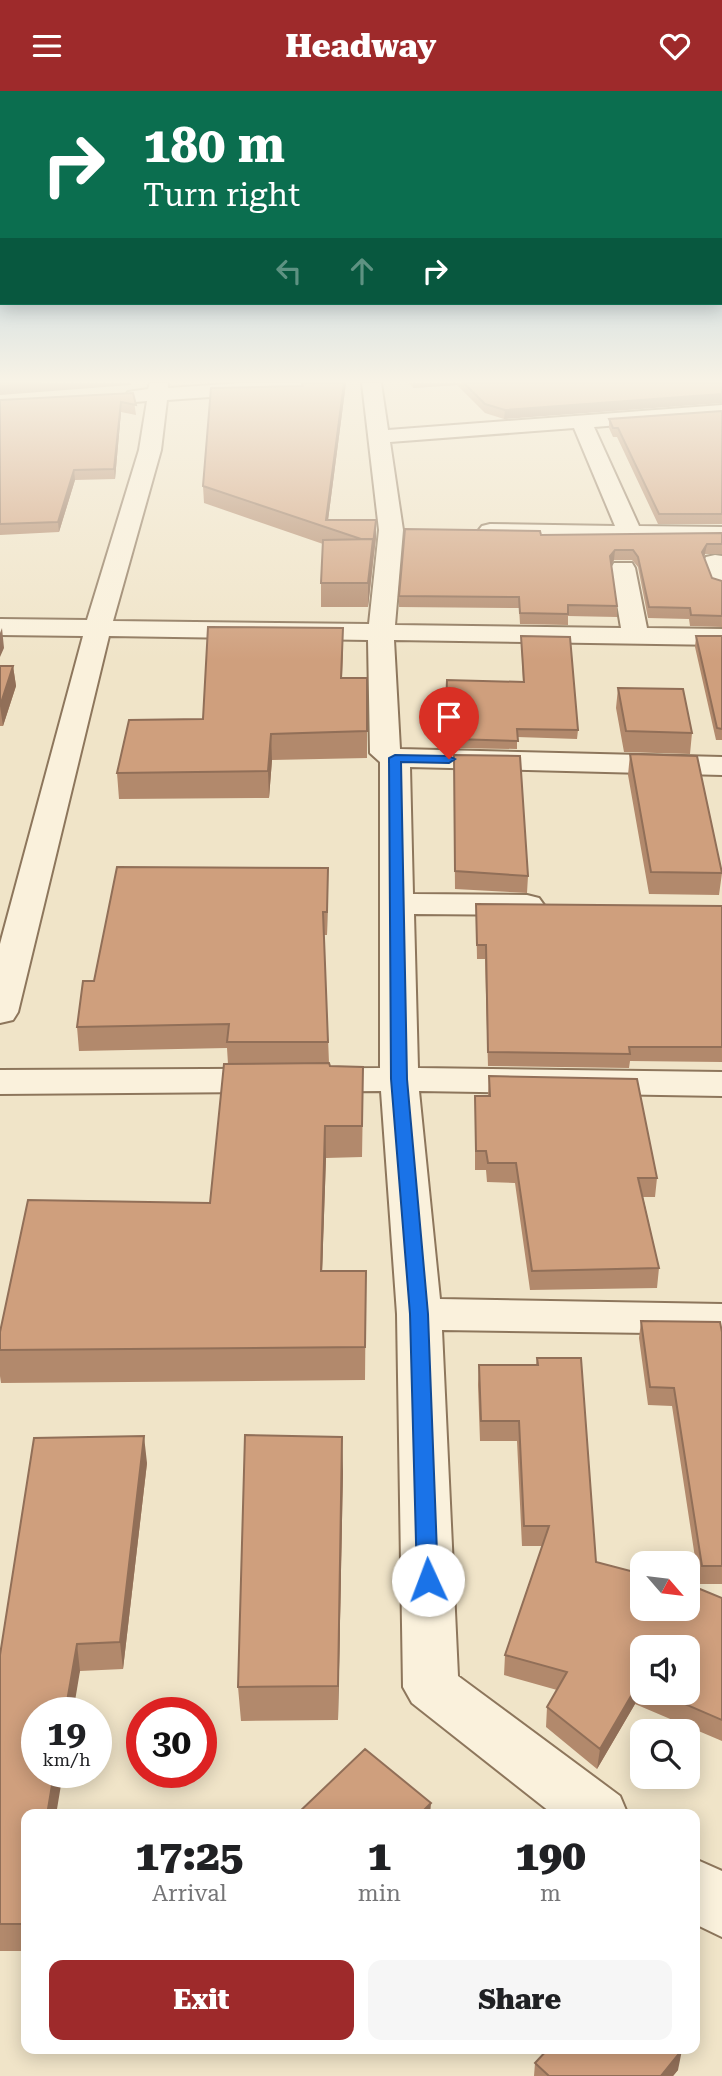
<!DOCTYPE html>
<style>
:root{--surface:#fff;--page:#f6f6f6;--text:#202124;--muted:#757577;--accent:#9e2a2b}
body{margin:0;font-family:"Roboto Serif",serif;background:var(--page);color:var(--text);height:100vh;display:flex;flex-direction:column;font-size:26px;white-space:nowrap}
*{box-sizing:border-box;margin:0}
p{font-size:23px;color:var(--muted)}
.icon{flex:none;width:38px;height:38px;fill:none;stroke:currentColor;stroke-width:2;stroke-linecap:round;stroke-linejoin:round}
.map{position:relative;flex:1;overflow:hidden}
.sheet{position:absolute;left:21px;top:1718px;width:679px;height:245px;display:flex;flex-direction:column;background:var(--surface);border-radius:14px;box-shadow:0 4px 18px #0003}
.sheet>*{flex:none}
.hud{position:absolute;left:0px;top:0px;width:723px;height:214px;box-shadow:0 4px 18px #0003;background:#0b6e4f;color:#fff;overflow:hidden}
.needle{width:46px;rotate:118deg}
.buttons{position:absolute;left:630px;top:1460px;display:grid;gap:14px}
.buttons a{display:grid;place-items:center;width:70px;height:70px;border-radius:14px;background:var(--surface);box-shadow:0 4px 18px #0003;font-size:35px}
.speed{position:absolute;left:21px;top:1606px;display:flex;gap:14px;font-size:35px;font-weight:700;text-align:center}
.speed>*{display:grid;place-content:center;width:91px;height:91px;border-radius:50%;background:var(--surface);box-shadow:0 4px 18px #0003;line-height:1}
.speed small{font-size:18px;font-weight:400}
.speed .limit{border:10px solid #d22;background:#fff;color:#111}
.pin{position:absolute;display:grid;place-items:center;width:60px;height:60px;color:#fff;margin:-72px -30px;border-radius:50% 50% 50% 0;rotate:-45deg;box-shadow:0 0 7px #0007}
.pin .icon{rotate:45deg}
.me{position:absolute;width:77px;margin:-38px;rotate:358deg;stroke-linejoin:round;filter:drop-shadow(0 0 5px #0008)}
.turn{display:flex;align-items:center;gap:24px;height:147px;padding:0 28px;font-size:32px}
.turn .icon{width:91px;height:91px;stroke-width:2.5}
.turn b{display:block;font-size:49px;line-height:60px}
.lanes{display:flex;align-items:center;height:66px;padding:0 28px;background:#0003;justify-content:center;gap:35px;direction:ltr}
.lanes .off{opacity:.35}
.eta{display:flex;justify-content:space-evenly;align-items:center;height:119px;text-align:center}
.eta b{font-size:42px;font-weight:800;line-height:49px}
.cta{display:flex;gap:14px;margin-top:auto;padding:14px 28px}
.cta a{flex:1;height:80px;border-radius:14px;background:var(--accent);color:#fff;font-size:28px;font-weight:800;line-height:80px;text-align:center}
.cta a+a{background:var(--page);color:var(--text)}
header{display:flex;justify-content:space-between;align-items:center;height:91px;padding:0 28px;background:var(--accent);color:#fff;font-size:32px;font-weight:800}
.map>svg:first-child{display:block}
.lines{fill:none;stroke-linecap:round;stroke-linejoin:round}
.minor-casing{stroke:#8d765c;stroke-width:4}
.minor{fill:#faf1dc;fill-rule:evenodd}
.wall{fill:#b2896c;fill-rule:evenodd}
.shaded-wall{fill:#916f58}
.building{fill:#cf9f7d;stroke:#916f58;stroke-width:2}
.route{fill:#1a73e8;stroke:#114b97;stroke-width:2}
</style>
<header><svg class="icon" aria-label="menu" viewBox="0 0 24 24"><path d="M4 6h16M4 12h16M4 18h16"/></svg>Headway<svg class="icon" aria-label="heart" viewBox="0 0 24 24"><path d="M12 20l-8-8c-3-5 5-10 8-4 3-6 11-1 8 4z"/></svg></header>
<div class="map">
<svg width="722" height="1985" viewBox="0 0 722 1985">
<rect width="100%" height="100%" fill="#f0e4c8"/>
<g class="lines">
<defs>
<path id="minor" d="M150 292H168V297L243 292H336L326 298 167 309 161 359 113 530 369 533 379 439 362 292H381L388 339 722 314V326L594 336 639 435 722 436V450L482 445 478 440 482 435 490 433 615 435 574 337 390 351 403 439 395 534 621 537 611 477 614 472H632L635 477 647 537 722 538V554L394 549 400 658 722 666V684L410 676 413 803 527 804 539 807 544 814 539 821 527 824 414 823 418 977 722 981V1005L419 1000 440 1208 722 1213V1243L442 1239 458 1585 620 1705 628 1724H554L412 1612 403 1596 397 1223 381 1000 0 1003V979L380 977V671L370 662 368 549 109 545 18 921 13 929 0 932V853L83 545 0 544V528L87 529 139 359 147 310 135 311 125 305 128 301 148 298Z
M715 464 722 465V499L713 497 703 471 706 466Z
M695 1768 722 1780V1846L695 1833Z"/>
</defs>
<use href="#minor" class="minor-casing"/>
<use href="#minor" class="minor"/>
</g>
<path class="wall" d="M301 292H346L328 429 376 447 368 516H321V492L323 453 204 412 203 395 301 295Z
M409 292H722L504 328 485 322 457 294 413 297Z
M133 302 136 324 121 321 115 388 75 389 59 441 0 444V309Z
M722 320V433H658L617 346H613L609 337V328Z
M722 442V463H705L704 467 712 487 722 490V536L690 535 689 528 648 527 638 476 632 469H614L611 473 617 515V526L568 525V534L520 533 519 517 399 516V505L541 444Z
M521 545 578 639 577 648 517 646V658L453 657V649H445L447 589 523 591Z
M696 545H722V649H716L695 556Z
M343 561 342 587H367V667L272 669 269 707 119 708 117 682 203 628Z
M0 575H13L16 595 3 635H0Z
M618 597 692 642 690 663 624 661 616 617Z
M630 663 722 782 719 804 649 803 628 684Z
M454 664 528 785 527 802 455 798Z
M328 777 327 844H324L329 972 330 975 363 1006 362 1066 326 1067 322 1180H366L365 1289 1 1292 0 1285V1241L210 1112 228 973 227 957 79 960 77 936 94 890Z
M476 813 722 815V971L630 970 629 977 488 975 485 868H477Z
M489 985 657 1087 655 1106H643L659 1177 657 1197 530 1199 515 1092 487 1091 486 1079H475V1005H488Z
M641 1230 722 1241V1493H699L672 1315 648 1314 639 1247Z
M537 1267 596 1471 722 1507V1650L635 1613 597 1678 546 1636 547 1616 557 1599 504 1584 505 1564 543 1455H522L517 1350H480L478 1294 479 1274H536ZM642 1556 688 1601H642Z
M147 1372 123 1578 80 1580 26 1724V1860H0V1564Z
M343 1380 338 1629 241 1630 238 1596Z
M535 1972 678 1979 673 1985H534Z"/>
<path class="shaded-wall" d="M40 292H131V294L0 304V295Z
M344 292H346L327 437 326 429Z
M413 292H457V294L413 297Z
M722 303V312L504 328 505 319Z
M121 311V321L115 388 114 378Z
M74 379 75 389 59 441 58 431Z
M376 429V447L373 470V453Z
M373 448V471L368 516V492Z
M707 453 705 463 701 472 702 461Z
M615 459 614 469 609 476 610 465Z
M2 537 4 557 0 566V542Z
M13 575 16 595 3 635 0 615Z
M271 643 272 669 269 707 268 680Z
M328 777V799L327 844V821Z
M325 1035 326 1067 321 1212V1180Z
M144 1345 147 1372 123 1578 120 1551Z
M342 1346 343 1380 338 1629V1595Z
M77 1553 80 1580 73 1622H65Z
M638 1593 635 1613 597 1678 600 1658Z
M54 1682H63L56 1724H47Z
M431 1712 430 1724H419Z
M682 1959 678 1979 673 1985H661Z"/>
<path class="building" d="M0 292H40L0 295Z
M302 292H344L326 429H376L373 453V448H361L203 395 211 297 303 295Z
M464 292H722V303L505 319 485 313Z
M133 302 136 314 121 311 114 378 74 379 58 431 0 433V309Z
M722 320V423H659L618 337H613L609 328Z
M405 438 540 440 541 444 722 442V453H707L702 461 712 487 722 490V525L691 524 690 517 649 516 638 466 633 459H615L610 465 617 515 568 514V523L520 522 519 506 399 505Z
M373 448 368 492H321L323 449Z
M208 536 343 537 341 587H367V640L271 643 268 680 117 682 129 629 203 628Z
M521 545 570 546 578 639 517 638 518 650 454 648V641H445L447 589 524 591Z
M696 545H722V638L717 637Z
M0 575H13L0 615Z
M618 597 683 598 692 642 626 640Z
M630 663 697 665 722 782 651 781Z
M454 664 520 665 528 785 455 780Z
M117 776 328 777 327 821H323L328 951H227L229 933 77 936 83 890H94Z
M476 813 722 815V956H629L630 963 488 961 486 854H477Z
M329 972 330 975 363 976 362 1035H325L321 1180H366L365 1256 0 1259V1241L28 1109 210 1112 224 973Z
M489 985 637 988 657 1087H638L659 1177 532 1180 516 1072H488L486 1060H476L475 1005H490Z
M641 1230 720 1231 722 1241V1475H702L674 1297 650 1296Z
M537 1267H581L596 1471 642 1483V1517H688V1495L700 1498 722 1507V1629L657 1601H688V1556H642V1595L638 1593 600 1658 547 1616 567 1581 505 1564 549 1435H524L519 1330H481L479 1274H538Z
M245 1344 342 1346 338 1595 238 1596Z
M144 1345 120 1551 77 1553 65 1622H37V1682H54L47 1724H26V1833H0V1564L34 1347Z
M365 1658 431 1712 419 1724H296Z
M548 1958H681L682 1959 661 1985H549L535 1972Z"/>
<linearGradient id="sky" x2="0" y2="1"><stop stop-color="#8fbad6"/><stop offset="0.51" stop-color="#f8f3e6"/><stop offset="1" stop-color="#f8f3e6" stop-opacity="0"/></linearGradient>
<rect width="722" height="570" fill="url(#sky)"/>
<path class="route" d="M395 664 449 665 455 668 449 672 401 671 407 988 428 1223 438 1489 435 1495 428 1498 420 1495 417 1489 410 1223 391 988 389 667Z"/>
</svg>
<div class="buttons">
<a><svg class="needle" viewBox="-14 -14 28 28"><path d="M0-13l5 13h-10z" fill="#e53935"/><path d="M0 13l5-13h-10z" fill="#757577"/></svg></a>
<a><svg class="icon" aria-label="sound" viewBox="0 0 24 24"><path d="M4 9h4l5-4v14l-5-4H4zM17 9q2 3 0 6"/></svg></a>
<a><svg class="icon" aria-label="search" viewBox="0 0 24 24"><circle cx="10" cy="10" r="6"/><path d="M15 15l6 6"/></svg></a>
</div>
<div class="speed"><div>19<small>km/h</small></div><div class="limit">30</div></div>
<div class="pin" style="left:449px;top:668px;background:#d93025"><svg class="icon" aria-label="arrive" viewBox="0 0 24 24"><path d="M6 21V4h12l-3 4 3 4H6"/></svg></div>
<svg class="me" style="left:428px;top:1489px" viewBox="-20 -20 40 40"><circle r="19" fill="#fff"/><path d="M0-13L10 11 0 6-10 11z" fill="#1a73e8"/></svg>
<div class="hud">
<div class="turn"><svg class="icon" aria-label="right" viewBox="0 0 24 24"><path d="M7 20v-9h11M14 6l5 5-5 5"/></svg><div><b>180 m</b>Turn right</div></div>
<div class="lanes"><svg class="icon off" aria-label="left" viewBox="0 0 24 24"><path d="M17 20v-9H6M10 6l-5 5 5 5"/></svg><svg class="icon off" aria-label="ahead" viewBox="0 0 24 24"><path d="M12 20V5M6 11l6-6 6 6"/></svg><svg class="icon" aria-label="right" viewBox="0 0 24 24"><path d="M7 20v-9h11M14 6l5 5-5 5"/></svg></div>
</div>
<section class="sheet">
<div class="eta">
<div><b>17:25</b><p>Arrival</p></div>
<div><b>1</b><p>min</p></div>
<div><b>190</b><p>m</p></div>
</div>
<div class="cta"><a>Exit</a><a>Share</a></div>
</section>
</div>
